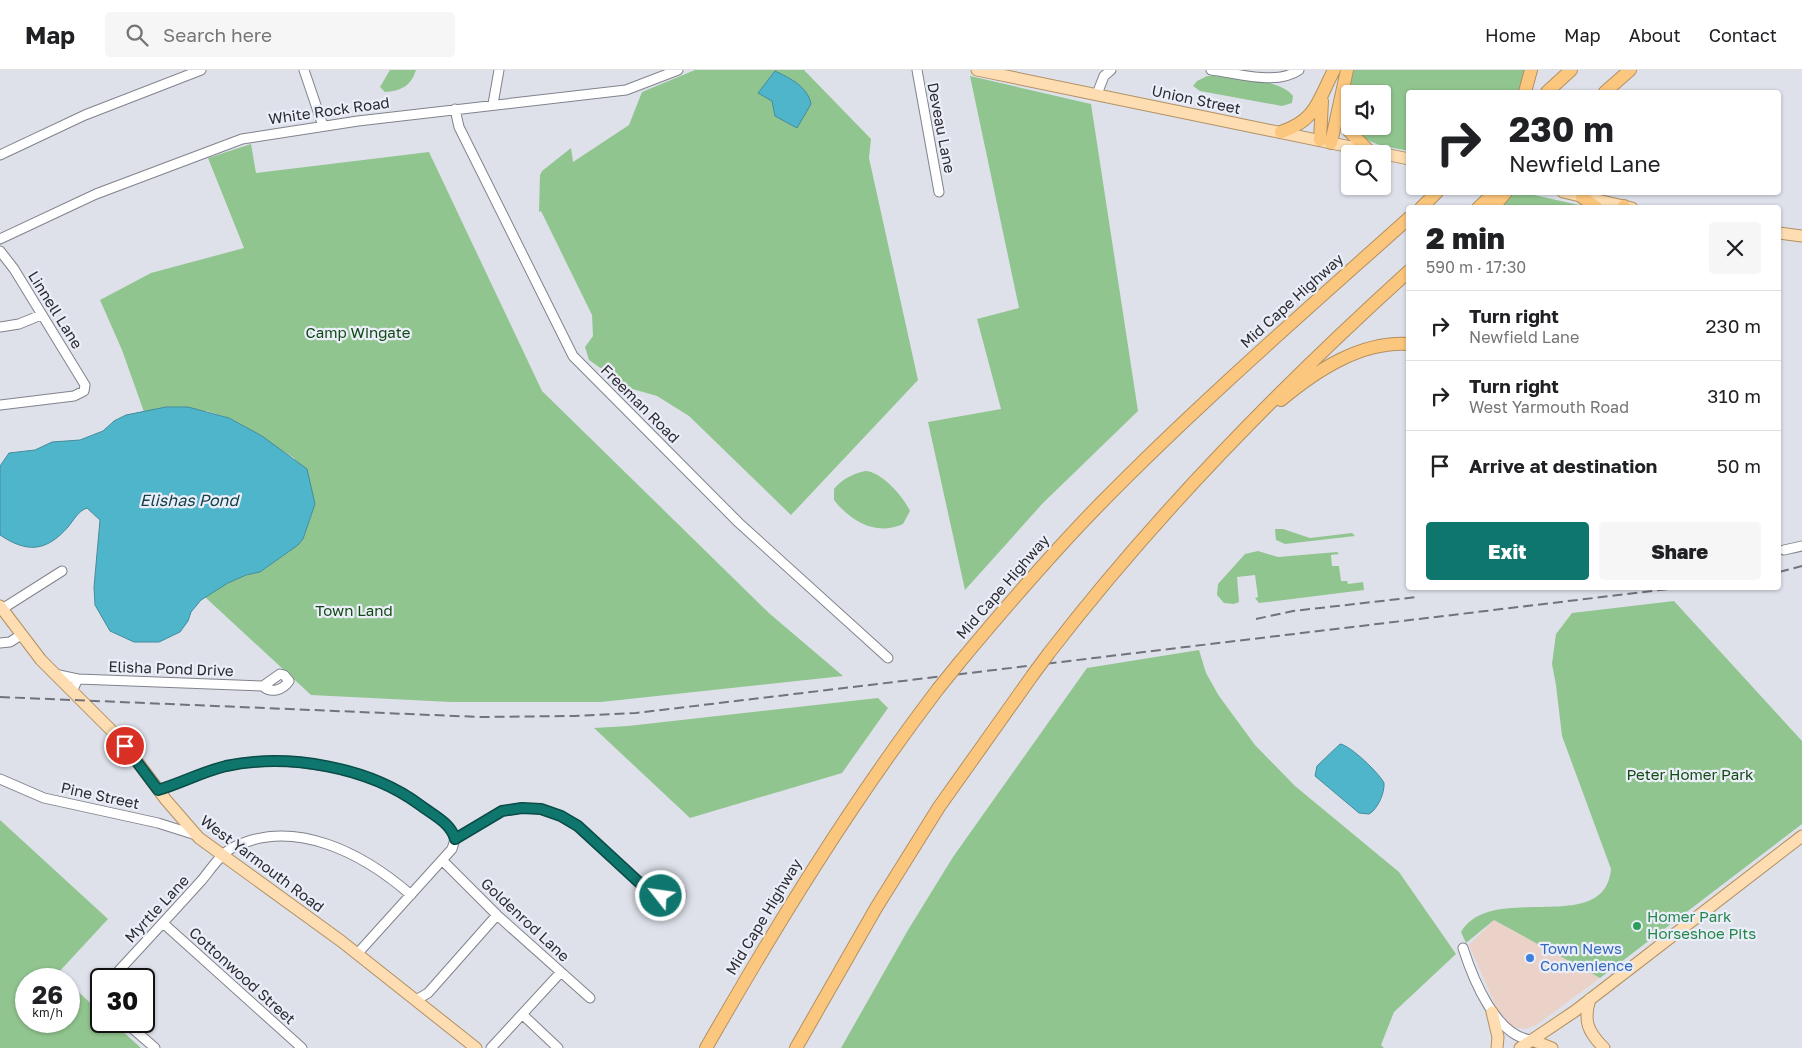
<!DOCTYPE html>
<meta charset="utf-8">
<style>
:root{--surface:#fff;--page:#f6f6f6;--text:#202124;--muted:#757577;--line:#e0e0e0;--accent:#0f766e}
body{margin:0;font-family:"Golos Text",sans-serif;background:var(--page);color:var(--text);height:100vh;display:flex;flex-direction:column;font-size:19px;white-space:nowrap}
*{box-sizing:border-box;margin:0}
p{font-size:16px;color:var(--muted)}
.icon{flex:none;width:28px;height:28px;fill:none;stroke:currentColor;stroke-width:2;stroke-linecap:round;stroke-linejoin:round}
.map{position:relative;flex:1;overflow:hidden}
.sheet{position:absolute;left:1406px;top:135px;width:375px;height:385px;display:flex;flex-direction:column;background:var(--surface);border-radius:5px;box-shadow:0 1px 4px #0004}
.sheet>*{flex:none}
.top-card{position:absolute;left:1406px;top:20px;width:375px;height:105px;border-radius:5px;box-shadow:0 1px 4px #0004;background:#fff;color:var(--text);overflow:hidden}
.fabs{position:absolute;left:1341px;top:15px;display:grid;gap:10px}
.fabs a{display:grid;place-items:center;width:50px;height:50px;border-radius:5px;background:var(--surface);box-shadow:0 1px 4px #0004;font-size:25px}
.speed{position:absolute;left:15px;top:898px;display:flex;gap:10px;font-size:25px;font-weight:700;text-align:center}
.speed>*{display:grid;place-content:center;width:65px;height:65px;border-radius:50%;background:var(--surface);box-shadow:0 1px 4px #0004;line-height:1}
.speed small{font-size:12px;font-weight:400}
.speed .limit{border:2px solid #111;border-radius:8px;background:#fff;color:#111}
.pin{position:absolute;display:grid;place-items:center;width:42px;height:42px;color:#fff;margin:-21px;border:2px solid #fff;border-radius:50%;box-shadow:0 1px 5px #0007}
.me{position:absolute;width:55px;margin:-28px;rotate:300deg;stroke-linejoin:round;filter:drop-shadow(0 0 4px #0008)}
.turn{display:flex;align-items:center;gap:18px;height:105px;padding:0 20px;font-size:22px}
.turn .icon{width:65px;height:65px;stroke-width:2.5}
.turn b{display:block;font-size:35px;line-height:42px}
.round{display:grid;place-items:center;flex:none;width:52px;height:52px;border-radius:5px;background:var(--page)}
.headline{display:flex;align-items:center;justify-content:space-between;height:85px;padding:0 20px}
h1{font-size:30px;font-weight:800;line-height:38px}
.action{display:flex;gap:10px;margin-top:auto;padding:10px 20px}
.action a{flex:1;height:58px;border-radius:5px;background:var(--accent);color:#fff;font-size:20px;font-weight:800;line-height:58px;text-align:center}
.action a+a{background:var(--page);color:var(--text)}
ul{padding:0;list-style:none}
li{display:flex;align-items:center;gap:15px;height:70px;padding:0 20px;border-top:1px solid var(--line)}
li div{flex:1}
li b{display:block;font-size:19px}
li em{font-style:normal}
header{display:flex;align-items:center;gap:30px;box-sizing:border-box;height:70px;padding:0 25px;background:var(--surface);border-bottom:1px solid var(--line)}
header strong{font-size:24px}
nav{display:flex;gap:28px;margin-inline-start:auto;font-size:18px}
.search{width:350px;height:45px;background:var(--page);display:flex;align-items:center;gap:12px;box-sizing:border-box;padding:0 18px;border-radius:5px;color:var(--muted);font-size:19px}
.map>svg:first-child{display:block}
.commercial{fill:#ead2c9}
.green{fill:#91c58f}
.water{fill:#4eb5cb;stroke:#448c9c}
.lines{fill:none;stroke-linecap:round;stroke-linejoin:round}
.minor-casing{stroke:#81838c;stroke-width:11}
.major-casing{stroke:#b29062;stroke-width:13}
.highway-casing{stroke:#b29062;stroke-width:14}
.minor{stroke:#fff;stroke-width:9}
.major{stroke:#fdddb1;stroke-width:11}
.highway{stroke:#fbc67d;stroke-width:12}
.rail{stroke:#717379;stroke-width:2;stroke-dasharray:10 5;stroke-linecap:butt}
.highway-bridge-casing{stroke:#b29062;stroke-width:14;stroke-linecap:butt}
.highway-bridge{stroke:#fbc67d;stroke-width:12}
.route-casing{stroke:#0a4d48;stroke-width:12}
.route{stroke:#0f766e;stroke-width:9}
.leisure-dot{fill:#2e9e5b;stroke:#ebeef8;stroke-width:2}
.shop-dot{fill:#3f7fe0;stroke:#ebeef8;stroke-width:2}
.labels{text-anchor:middle;stroke-width:4.5;stroke-linejoin:round;paint-order:stroke}
.street-label{font-size:15px;fill:#2b2c30;stroke:#ebeef8}
.park-label{font-size:15px;fill:#114a13;stroke:#ebeef8}
.leisure-label{font-size:15px;fill:#27864d;stroke:#ebeef8;text-anchor:start}
.shop-label{font-size:15px;fill:#366cbe;stroke:#ebeef8;text-anchor:start}
.water-label{font-size:16px;font-style:italic;fill:#13424b;stroke:#ebeef8}
</style>
<header>
<strong>Map</strong>
<div class="search"><svg class="icon" aria-label="search" viewBox="0 0 24 24"><circle cx="10" cy="10" r="6"/><path d="M15 15l6 6"/></svg>Search here</div>
<nav><a>Home</a><a>Map</a><a>About</a><a>Contact</a></nav>
</header>
<div class="map">
<svg width="1802" height="978" viewBox="0 0 1802 978">
<rect width="100%" height="100%" fill="#dee1ea"/>
<path class="commercial" d="M1494 850 1600 908 1535 956 1525 959 1512 957 1501 948 1469 875Z"/>
<path class="green" d="M390 0H416C411 16 401 21 385 22L380 17Z
M695 0H804L871 69 869 88 918 310 791 445 689 346 657 326 629 318 589 290 585 277 593 266 592 245 541 141 539 142 540 105 542 101 571 78 573 92 629 55 642 22Z
M1354 0H1526L1520 22H1409V81C1385 76 1368 76 1352 56H1382V24H1350V53C1344 34 1349 19 1354 0Z
M970 6 1091 34 1138 341 1043 433 965 520 928 352 1001 339 977 249 1019 238Z
M1207 6C1228 6 1279 8 1293 26L1292 33 1282 36 1200 21 1193 16 1197 11Z
M251 74 256 103 429 82 542 321 770 544 843 606 601 632H451L311 625 205 527 228 513 246 505 260 502 298 475 303 469 315 434 294 388 229 348 207 341 144 342 122 280 100 230 151 203 244 178 208 88Z
M1512 122 1525 123 1588 137 1499 138Z
M865 401C881 401 904 427 910 441L903 454C877 466 851 452 834 430V419C842 409 852 404 865 401Z
M1275 459H1283L1310 468 1352 463 1355 466 1285 474 1276 470Z
M1258 481 1278 487 1337 482 1339 484 1331 485 1332 496H1339L1341 511H1347L1348 514 1363 512 1364 520 1259 533 1255 528 1258 527 1255 505 1237 507 1239 532 1234 534 1224 533 1217 525 1218 514 1245 484Z
M1674 531 1802 671V754L1600 908 1494 850 1466 873 1461 862C1491 810 1605 868 1611 799L1562 666 1556 615 1552 594 1556 564 1572 543Z
M1199 580 1206 603 1219 626 1255 675 1295 716 1399 802 1456 884 1394 942 1381 975 1384 978H841L908 860 953 787 1087 598Z
M878 628 888 638 842 703 690 748 594 658 628 656Z
M0 750 108 849 58 903 64 909H26V951H69V913L101 943V951H111L141 978H0Z"/>
<path class="water" d="M775 1C790 8 808 17 811 34L797 58 775 46 772 31 758 23Z
M166 337H188L229 348 262 366 307 399 315 434 303 469 298 475 260 502 246 505 228 513 201 530 191 542 188 551 180 562 159 572H134L110 561 95 535 94 517 100 450 87 438C78 441 74 450 68 457 46 482 27 483 0 465V396L9 383 35 380 52 372 80 370 103 361 114 351 126 345Z
M1340 674C1350 675 1380 704 1384 713 1385 723 1377 740 1369 744L1359 743 1315 706 1317 696Z"/>
<g class="lines">
<defs>
<path id="minor" d="M304 0 323 56
M917 0 939 122
M1211 0C1237 3 1276 16 1299 0
M1097 24 1104 6 1111 0
M493 34 499 0
M455 39 459 57 573 286 739 453 888 588
M0 85 85 45 201 0
M0 169 96 124 242 69 358 51 626 20 678 0
M0 181 14 199 85 315 84 321 74 326 0 335
M0 257 19 254 41 245
M1784 480 1802 476
M2 539 62 501
M0 573 10 572 21 565
M54 604 78 609
M72 621 78 609 263 616 280 604 284 605 289 611C283 620 271 624 263 616
M0 709 44 728 158 753 196 765
M158 721C181 713 202 702 226 696 289 683 368 697 420 735 433 744 451 753 455 769L452 779 358 883
M455 769 502 741 522 738 541 739 561 746 577 756 643 816 661 823
M443 791 497 845 590 928
M661 825a10 10 0 1 1 20 0a10 10 0 1 1-20 0Z
M163 853 302 978
M1463 878C1473 909 1496 967 1532 970
M111 909C141 877 171 844 201 811 209 802 220 784 232 778 294 746 364 784 411 825
M101 921V928
M416 930 428 923 497 845
M523 945 558 978
M124 951 155 978
M491 978 561 902"/>
<path id="major" d="M977 0 1409 89
M1563 122 1632 138
M1779 163 1802 166
M0 536 41 590 121 670 166 730 199 768 341 871 476 978
M1590 929C1583 951 1588 962 1604 978
M1492 942 1498 967 1497 978
M1532 970 1552 978
M1520 978 1575 941 1802 766"/>
<path id="highway" d="M1525 22 1531 0
M1547 22 1571 0
M1605 22 1630 0
M1340 35 1349 61 1369 81
M1281 62C1317 50 1318 30 1334 0
M1320 70 1322 31
M1331 73 1347 0
M1582 127 1597 138
M1421 138 1437 122
M1478 138 1495 122
M1493 138 1506 122
M1624 138V136
M1281 330C1317 300 1361 271 1409 274
M1049 583C1157 443 1278 320 1409 201
M959 593C1004 539 1050 485 1100 434 1198 334 1304 242 1409 148
M706 978C777 854 851 733 938 619
M796 978 876 838 939 737 1032 606"/>
</defs>
<use href="#minor" class="minor-casing"/>
<use href="#major" class="major-casing"/>
<use href="#highway" class="highway-casing"/>
<use href="#minor" class="minor"/>
<use href="#major" class="major"/>
<use href="#highway" class="highway"/>
<path class="rail" d="M1779 502 1802 496
M1256 549 1293 541 1417 527
M0 627 480 647 574 646 636 643 1677 518"/>
<defs>
<path id="highway-bridge" d="M1032 606 1049 583
M938 619 959 593"/>
</defs>
<use href="#highway-bridge" class="highway-bridge-casing"/>
<use href="#highway-bridge" class="highway-bridge"/>
</g>
<g class="lines">
<defs>
<path id="route" d="M125 676 158 720C181 713 202 702 226 696 289 683 369 697 420 735 433 745 451 753 455 769L502 741 522 738 541 739 561 746 578 756 643 816 661 823V826"/>
</defs>
<use href="#route" class="route-casing"/>
<use href="#route" class="route"/>
</g>
<circle class="leisure-dot" cx="1637" cy="856" r="5"/>
<circle class="shop-dot" cx="1530" cy="888" r="5"/>
<g class="labels">
<g class="street-label">
<text transform="translate(1196 30) rotate(12)" y="5">Union Street</text>
<text transform="translate(329 41) rotate(-8)" y="5">White Rock Road</text>
<text transform="translate(941 58) rotate(79)" y="5">Deveau Lane</text>
<text transform="translate(1292 231) rotate(-42)" y="5">Mid Cape Highway</text>
<text transform="translate(55 240) rotate(58)" y="5">Linnell Lane</text>
<text transform="translate(640 334) rotate(45)" y="5">Freeman Road</text>
<text transform="translate(1003 517) rotate(-49)" y="5">Mid Cape Highway</text>
<text transform="translate(171 599) rotate(2)" y="5">Elisha Pond Drive</text>
<text transform="translate(100 726) rotate(12)" y="5">Pine Street</text>
<text transform="translate(262 794) rotate(37)" y="5">West Yarmouth Road</text>
<text transform="translate(157 839) rotate(-47)" y="5">Myrtle Lane</text>
<text transform="translate(764 847) rotate(-59)" y="5">Mid Cape Highway</text>
<text transform="translate(525 850) rotate(43)" y="5">Goldenrod Lane</text>
<text transform="translate(242 906) rotate(42)" y="5">Cottonwood Street</text>
</g>
<g class="park-label">
<text x="358" y="268">Camp Wingate</text>
<text x="354" y="546">Town Land</text>
<text x="1690" y="710">Peter Homer Park</text>
</g>
<g class="leisure-label">
<text x="1647" y="852">Homer Park<tspan x="1647" dy="17">Horseshoe Pits</tspan></text>
</g>
<g class="shop-label">
<text x="1540" y="884">Town News<tspan x="1540" dy="17">Convenience</tspan></text>
</g>
<g class="water-label">
<text x="189" y="436">Elishas Pond</text>
</g>
</g>
</svg>
<div class="fabs">
<a><svg class="icon" aria-label="sound" viewBox="0 0 24 24"><path d="M4 9h4l5-4v14l-5-4H4zM17 9q2 3 0 6"/></svg></a>
<a><svg class="icon" aria-label="search" viewBox="0 0 24 24"><circle cx="10" cy="10" r="6"/><path d="M15 15l6 6"/></svg></a>
</div>
<div class="speed"><div>26<small>km/h</small></div><div class="limit">30</div></div>
<div class="pin" style="left:125px;top:676px;background:#d93025"><svg class="icon" aria-label="arrive" viewBox="0 0 24 24"><path d="M6 21V4h12l-3 4 3 4H6"/></svg></div>
<svg class="me" style="left:661px;top:826px" viewBox="-20 -20 40 40"><circle r="17" fill="#0f766e" stroke="#fff" stroke-width="3"/><path d="M0-11L8 9 0 5-8 9z" fill="#fff"/></svg>
<div class="top-card">
<div class="turn"><svg class="icon" aria-label="right" viewBox="0 0 24 24"><path d="M7 20v-9h11M14 6l5 5-5 5"/></svg><div><b>230 m</b>Newfield Lane</div></div>
</div>
<section class="sheet">
<div class="headline"><div><h1>2 min</h1><p>590 m · 17:30</p></div><a class="round"><svg class="icon" aria-label="close" viewBox="0 0 24 24"><path d="M6 6l12 12M18 6L6 18"/></svg></a></div>
<ul>
<li><svg class="icon" aria-label="right" viewBox="0 0 24 24"><path d="M7 20v-9h11M14 6l5 5-5 5"/></svg><div><b>Turn right</b><p>Newfield Lane</p></div><em>230 m</em></li>
<li><svg class="icon" aria-label="right" viewBox="0 0 24 24"><path d="M7 20v-9h11M14 6l5 5-5 5"/></svg><div><b>Turn right</b><p>West Yarmouth Road</p></div><em>310 m</em></li>
<li><svg class="icon" aria-label="arrive" viewBox="0 0 24 24"><path d="M6 21V4h12l-3 4 3 4H6"/></svg><div><b>Arrive at destination</b></div><em>50 m</em></li>
</ul>
<div class="action"><a>Exit</a><a>Share</a></div>
</section>
</div>
